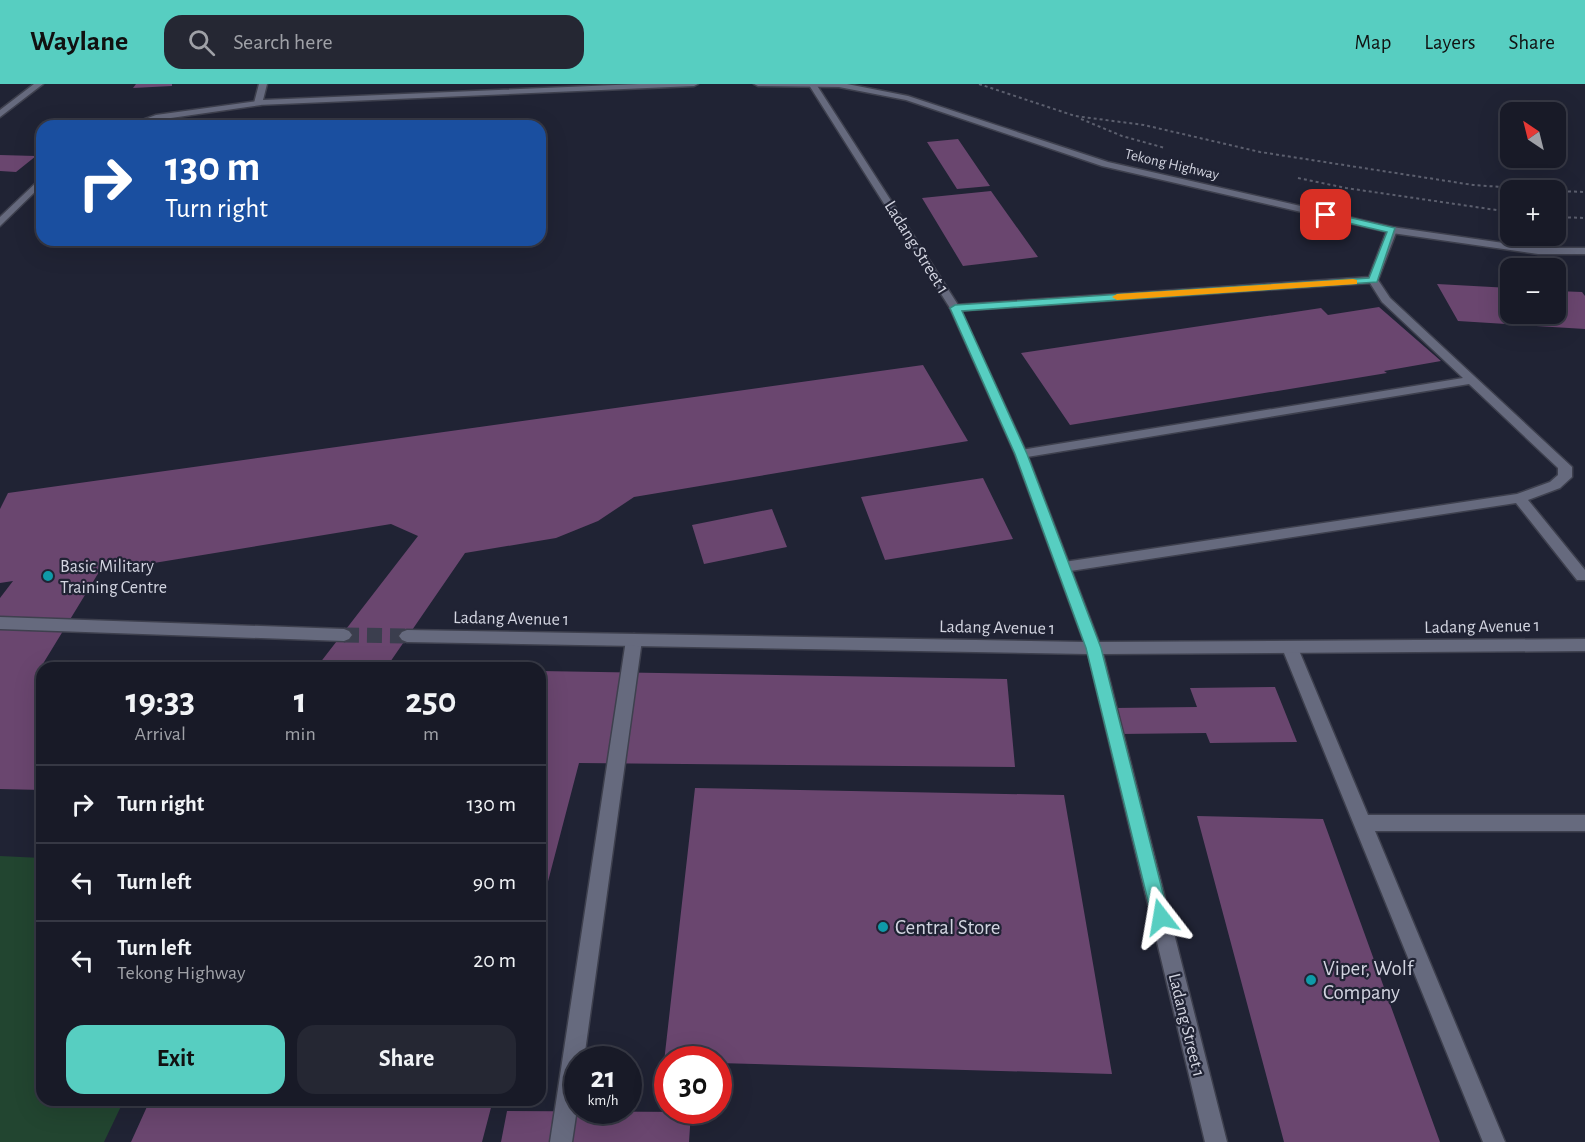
<!DOCTYPE html>
<meta charset="utf-8">
<style>
:root{--surface:#181a27;--page:#252733;--text:#f1f3f6;--muted:#9fa1a7;--line:#363844;--accent:#57cec1}
body{margin:0;font-family:"Alegreya Sans",sans-serif;background:var(--page);color:var(--text);height:100vh;display:flex;flex-direction:column;font-size:22px;white-space:nowrap}
*{box-sizing:border-box;margin:0}
p{font-size:20px;color:var(--muted)}
.icon{flex:none;width:33px;height:33px;fill:none;stroke:currentColor;stroke-width:2;stroke-linecap:round;stroke-linejoin:round}
.map{position:relative;flex:1;overflow:hidden}
.details{position:absolute;left:36px;top:578px;width:510px;height:444px;display:flex;flex-direction:column;background:var(--surface);border-radius:18px;box-shadow:0 6px 24px #0002,0 0 0 2px var(--line)}
.details>*{flex:none}
.top-card{position:absolute;left:36px;top:36px;width:510px;height:126px;border-radius:18px;box-shadow:0 6px 24px #0002,0 0 0 2px var(--line);background:#1a4fa0;color:#fff;overflow:hidden}
.needle{width:39px;rotate:325deg}
.tools{position:absolute;left:1500px;top:18px;display:grid;gap:12px}
.tools a{display:grid;place-items:center;width:66px;height:66px;border-radius:12px;background:var(--surface);box-shadow:0 6px 24px #0002,0 0 0 2px var(--line);font-size:30px}
.speed{position:absolute;left:564px;top:962px;display:flex;gap:12px;font-size:30px;font-weight:700;text-align:center}
.speed>*{display:grid;place-content:center;width:78px;height:78px;border-radius:50%;background:var(--surface);box-shadow:0 6px 24px #0002,0 0 0 2px var(--line);line-height:1}
.speed small{font-size:15px;font-weight:400}
.speed .limit{border:9px solid #d22;background:#fff;color:#111}
.pin{position:absolute;display:grid;place-items:center;width:51px;height:51px;color:#fff;margin:-26px;border-radius:12px;box-shadow:0 3px 9px #0006}
.me{position:absolute;width:66px;margin:-33px;rotate:346deg;stroke-linejoin:round;filter:drop-shadow(0 0 4px #0008)}
.turn{display:flex;align-items:center;gap:21px;height:126px;padding:0 30px;font-size:27px}
.turn .icon{width:78px;height:78px;stroke-width:2.5}
.turn b{display:block;font-size:42px;line-height:51px}
.eta{display:flex;justify-content:space-evenly;align-items:center;height:102px;text-align:center}
.eta b{font-size:36px;font-weight:700;line-height:42px}
.primary-button{display:flex;gap:12px;margin-top:auto;padding:12px 30px}
.primary-button a{flex:1;height:69px;border-radius:18px;background:var(--accent);color:#111;font-size:24px;font-weight:700;line-height:69px;text-align:center}
.primary-button a+a{background:var(--page);color:var(--text)}
ul{padding:0;list-style:none}
li{display:flex;align-items:center;gap:18px;height:78px;padding:0 30px;border-top:2px solid var(--line)}
li div{flex:1}
li b{display:block;font-size:22px}
li em{font-style:normal}
header{display:flex;align-items:center;gap:36px;box-sizing:border-box;height:84px;padding:0 30px;background:var(--accent);color:#111}
header strong{font-size:28px}
nav{display:flex;gap:33px;margin-inline-start:auto;font-size:21px}
.search{width:420px;height:54px;background:var(--page);display:flex;align-items:center;gap:15px;box-sizing:border-box;padding:0 21px;border-radius:18px;color:var(--muted);font-size:22px}
.map>svg:first-child{display:block}
.green{fill:#224530}
.building{fill:#6a466f}
.lines{fill:none;stroke-linecap:round;stroke-linejoin:round}
.street-tunnel{stroke:#3b3e4e;stroke-width:15;stroke-dasharray:15 8;stroke-linecap:butt}
.lane-casing{stroke:#3e404e;stroke-width:3}
.street-casing{stroke:#3e404e;stroke-width:3}
.secondary-casing{stroke:#3e404e;stroke-width:3}
.path{stroke:#5c5f6e;stroke-width:2;stroke-dasharray:3 3;stroke-linecap:butt}
.lane{fill:#666a7e;fill-rule:evenodd}
.street{fill:#666a7e;fill-rule:evenodd}
.secondary{fill:#666a7e;fill-rule:evenodd}
.route{fill:#57cec1;stroke:#39867d;stroke-width:1.5}
.slow{fill:#f59e0b}
.culture-dot{fill:#0f9aa8;stroke:#202334;stroke-width:2}
.labels{text-anchor:middle;stroke-width:4.5;stroke-linejoin:round;paint-order:stroke}
.far-street-label{font-size:15px;fill:#d2d4e0;stroke:#202334}
.street-label{font-size:18px;fill:#d2d4e0;stroke:#202334}
.poi-label{font-size:18px;fill:#d2d4e0;stroke:#202334;text-anchor:start}
.near-poi-label{font-size:21px;fill:#d2d4e0;stroke:#202334;text-anchor:start}
</style>
<header>
<strong>Waylane</strong>
<div class="search"><svg class="icon" aria-label="search" viewBox="0 0 24 24"><circle cx="10" cy="10" r="6"/><path d="M15 15l6 6"/></svg>Search here</div>
<nav><a>Map</a><a>Layers</a><a>Share</a></nav>
</header>
<div class="map">
<svg width="1585" height="1058" viewBox="0 0 1585 1058">
<rect width="100%" height="100%" fill="#202334"/>
<path class="green" d="M0 772 42 774V1016H124L104 1058H0Z"/>
<path class="building" d="M136 0H172V2L133 4Z
M958 55 990 102 957 105 927 58Z
M0 71 36 72 16 88 0 87Z
M991 107 1038 173 963 182 922 114Z
M1437 200 1510 204V230H1556V207L1582 208 1585 212V245L1458 237Z
M1379 223 1441 277 1384 287 1387 289 1070 341 1021 269 1321 224 1328 231Z
M923 281 968 357 634 413 598 437 556 454 465 469 386 584H316L418 452 391 440 99 488 41 583 42 706 0 705V514L13 497 0 499V425L8 409Z
M983 394 1013 455 885 476 861 413Z
M772 425 787 463 704 480 692 441Z
M540 587 1007 595 1015 683 579 679 540 828Z
M1275 603 1297 658 1210 659 1206 649 1120 650 1113 624 1197 623 1190 604Z
M695 704 1064 711 1112 990 718 979V975H668L664 978Z
M1197 732 1323 735 1440 1058H1284Z
M150 1016H493L482 1058H131Z
M507 1027 691 1028 689 1058H501Z"/>
<g class="lines">
<path class="street-tunnel" d="M344 551 407 552"/>
<defs>
<path id="lane" d="M34 0H43L0 33V26Z
M1392 143 1397 146 1378 196 1390 214 1572 383V393L1560 404 1528 416 1585 486V496H1577L1516 419 1064 488 1059 487 1057 483 1059 479 1064 478 1517 410 1550 398 1558 391V384L1469 300 1021 374 1015 370 1021 366 1463 294 1382 218 1370 199 955 227 950 224 955 221 1369 193 1387 146Z
M634 550 639 552 642 556 584 975H578V1018L572 1058H550L626 556 629 552Z
M1290 558 1295 560 1298 564 1368 731H1585V747H1375L1505 1058H1483L1282 564 1285 560Z"/>
<path id="street" d="M816 0 960 224 1027 370 1099 558 1585 555V567L1103 570 1227 1058H1205L1088 570 407 558 402 556 399 552 402 548 407 546 1084 558 1015 370 950 224 809 1Z
M258 17H261V21L157 36 139 42H126L156 31Z
M42 93V101L0 142V133Z
M0 533 344 545 349 547 352 551 349 555 344 557 0 545Z"/>
<path id="secondary" d="M259 0H267L263 16 639 0H698L694 2 258 21 254 19Z
M754 0H847L908 12 1108 78 1392 143 1538 164H1585V170H1538L1392 149 1102 82 906 16 839 3 758 2Z"/>
</defs>
<use href="#lane" class="lane-casing"/>
<use href="#street" class="street-casing"/>
<use href="#secondary" class="secondary-casing"/>
<path class="path" d="M979 0 1075 32 1144 41 1260 68 1473 101 1546 106
M1081 35 1122 52 1165 64
M1298 94 1346 104 1510 128
M1556 107 1585 108
M1556 133 1585 134"/>
<use href="#lane" class="lane"/>
<use href="#street" class="street"/>
<use href="#secondary" class="secondary"/>
</g>
<path class="route" d="M1326 128 1395 144 1377 198 962 227 1027 370 1101 564 1169 833 1167 839 1161 842 1154 839 1152 833 1086 564 1015 370 950 224 955 221 1369 194 1387 148 1323 133V129Z"/>
<path class="slow" d="M1353 195 1357 196V200L1117 216 1112 213 1117 210Z"/>
<g class="culture-dot">
<circle cx="48" cy="492" r="6"/>
<circle cx="883" cy="843" r="6"/>
<circle cx="1311" cy="896" r="6"/>
</g>
<g class="labels">
<g class="far-street-label">
<text transform="translate(1172 80) rotate(13)" y="5">Tekong Highway</text>
</g>
<g class="street-label">
<text transform="translate(917 163) rotate(58)" y="6">Ladang Street 1</text>
<text transform="translate(511 534) rotate(1)" y="6">Ladang Avenue 1</text>
<text transform="translate(1482 542) rotate(-1)" y="6">Ladang Avenue 1</text>
<text transform="translate(997 543) rotate(1)" y="6">Ladang Avenue 1</text>
<text transform="translate(1187 941) rotate(76)" y="6">Ladang Street 1</text>
</g>
<g class="poi-label">
<text x="60" y="488">Basic Military<tspan x="60" dy="21">Training Centre</tspan></text>
</g>
<g class="near-poi-label">
<text x="895" y="850">Central Store</text>
<text x="1323" y="891">Viper, Wolf<tspan x="1323" dy="24">Company</tspan></text>
</g>
</g>
</svg>
<div class="tools">
<a><svg class="needle" viewBox="-14 -14 28 28"><path d="M0-13l5 13h-10z" fill="#e53935"/><path d="M0 13l5-13h-10z" fill="#9fa1a7"/></svg></a>
<a>+</a>
<a>−</a>
</div>
<div class="speed"><div>21<small>km/h</small></div><div class="limit">30</div></div>
<div class="pin" style="left:1326px;top:131px;background:#d93025"><svg class="icon" aria-label="arrive" viewBox="0 0 24 24"><path d="M6 21V4h12l-3 4 3 4H6"/></svg></div>
<svg class="me" style="left:1161px;top:833px" viewBox="-20 -20 40 40"><path d="M0-17L14 15 0 8-14 15z" fill="#57cec1" stroke="#fff" stroke-width="4"/></svg>
<div class="top-card">
<div class="turn"><svg class="icon" aria-label="right" viewBox="0 0 24 24"><path d="M7 20v-9h11M14 6l5 5-5 5"/></svg><div><b>130 m</b>Turn right</div></div>
</div>
<section class="details">
<div class="eta">
<div><b>19:33</b><p>Arrival</p></div>
<div><b>1</b><p>min</p></div>
<div><b>250</b><p>m</p></div>
</div>
<ul>
<li><svg class="icon" aria-label="right" viewBox="0 0 24 24"><path d="M7 20v-9h11M14 6l5 5-5 5"/></svg><div><b>Turn right</b></div><em>130 m</em></li>
<li><svg class="icon" aria-label="left" viewBox="0 0 24 24"><path d="M17 20v-9H6M10 6l-5 5 5 5"/></svg><div><b>Turn left</b></div><em>90 m</em></li>
<li><svg class="icon" aria-label="left" viewBox="0 0 24 24"><path d="M17 20v-9H6M10 6l-5 5 5 5"/></svg><div><b>Turn left</b><p>Tekong Highway</p></div><em>20 m</em></li>
</ul>
<div class="primary-button"><a>Exit</a><a>Share</a></div>
</section>
</div>
